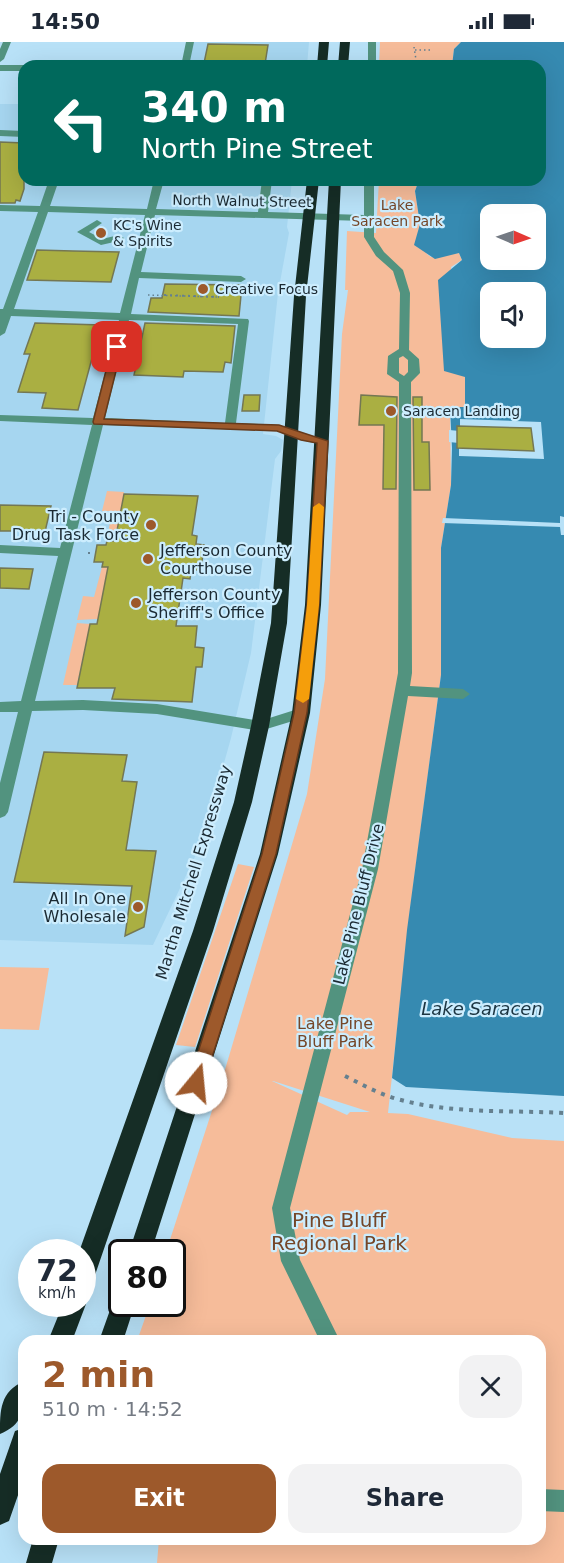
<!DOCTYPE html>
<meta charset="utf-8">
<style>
:root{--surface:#fff;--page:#f2f2f3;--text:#1f2937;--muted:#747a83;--accent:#9d592b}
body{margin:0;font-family:"DejaVu Sans",sans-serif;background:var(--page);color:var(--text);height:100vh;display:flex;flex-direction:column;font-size:22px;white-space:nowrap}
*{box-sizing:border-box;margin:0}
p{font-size:20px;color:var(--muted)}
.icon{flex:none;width:33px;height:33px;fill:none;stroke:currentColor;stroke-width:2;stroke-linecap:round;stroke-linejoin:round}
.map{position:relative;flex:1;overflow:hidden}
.sheet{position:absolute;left:18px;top:1293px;width:528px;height:210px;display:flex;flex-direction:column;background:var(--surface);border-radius:18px;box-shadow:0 6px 24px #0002}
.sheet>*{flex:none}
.guide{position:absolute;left:18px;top:18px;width:528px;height:126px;border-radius:18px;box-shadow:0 6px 24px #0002;background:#00695c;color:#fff;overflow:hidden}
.needle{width:39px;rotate:92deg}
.tools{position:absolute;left:480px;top:162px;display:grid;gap:12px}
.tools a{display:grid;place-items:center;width:66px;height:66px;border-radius:12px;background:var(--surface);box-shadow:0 6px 24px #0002;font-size:30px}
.speed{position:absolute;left:18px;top:1197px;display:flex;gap:12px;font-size:30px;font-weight:700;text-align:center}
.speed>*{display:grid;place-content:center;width:78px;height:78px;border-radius:50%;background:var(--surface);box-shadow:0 6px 24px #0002;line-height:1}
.speed small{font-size:15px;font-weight:400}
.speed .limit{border:3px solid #111;border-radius:9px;background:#fff;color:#111}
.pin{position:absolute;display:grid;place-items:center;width:51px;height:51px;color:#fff;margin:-26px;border-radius:12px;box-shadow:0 3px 9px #0006}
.me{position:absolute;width:66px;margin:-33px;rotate:17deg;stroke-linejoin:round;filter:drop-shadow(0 0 4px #0008)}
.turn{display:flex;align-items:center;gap:21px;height:126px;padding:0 24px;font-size:27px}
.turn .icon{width:78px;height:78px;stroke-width:2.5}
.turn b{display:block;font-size:42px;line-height:51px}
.round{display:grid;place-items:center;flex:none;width:63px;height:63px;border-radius:18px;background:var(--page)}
.overview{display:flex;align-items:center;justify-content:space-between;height:102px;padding:0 24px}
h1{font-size:36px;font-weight:600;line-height:45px;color:var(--accent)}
.action{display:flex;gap:12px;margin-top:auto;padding:12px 24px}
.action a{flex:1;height:69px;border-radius:18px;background:var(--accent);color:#fff;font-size:24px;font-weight:600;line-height:69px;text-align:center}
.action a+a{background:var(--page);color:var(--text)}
.status{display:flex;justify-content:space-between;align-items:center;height:42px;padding:0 30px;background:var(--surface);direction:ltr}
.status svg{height:16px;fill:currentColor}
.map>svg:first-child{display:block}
.built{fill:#a6d6f0}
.green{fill:#f6bc9a;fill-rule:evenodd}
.water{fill:#368ab1;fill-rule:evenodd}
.pier{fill:#b8e1f7}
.building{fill:#aaaf42;stroke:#747753;stroke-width:1.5}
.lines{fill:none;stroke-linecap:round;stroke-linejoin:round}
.path-far2{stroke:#65808f;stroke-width:1.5;stroke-dasharray:1.5 3;stroke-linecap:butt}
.path-far1{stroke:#65808f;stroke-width:2;stroke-dasharray:2 4;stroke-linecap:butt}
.path{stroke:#65808f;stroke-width:4;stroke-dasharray:4 6;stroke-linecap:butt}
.minor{fill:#52937f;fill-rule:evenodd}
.highway{fill:#162d26;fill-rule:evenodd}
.route{fill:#9d592b;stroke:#663a1c;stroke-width:1.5}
.slow{fill:#f59e0b}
.poi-dot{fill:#9d592b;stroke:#ccedfe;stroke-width:2}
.labels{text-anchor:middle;stroke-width:4.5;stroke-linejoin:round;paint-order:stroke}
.far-street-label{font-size:14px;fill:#1b2a33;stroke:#ccedfe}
.far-park-label{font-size:14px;fill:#754628;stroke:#ccedfe}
.far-poi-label{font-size:14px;fill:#1b2a33;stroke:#ccedfe;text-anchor:start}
.poi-label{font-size:16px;fill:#1b2a33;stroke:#ccedfe;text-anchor:end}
.street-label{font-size:16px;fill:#1b2a33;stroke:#ccedfe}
.park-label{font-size:16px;fill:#754628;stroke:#ccedfe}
.water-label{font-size:18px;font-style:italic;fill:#1c3542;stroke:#ccedfe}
.near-park-label{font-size:20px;fill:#754628;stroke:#ccedfe}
</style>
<div class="status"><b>14:50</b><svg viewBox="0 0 49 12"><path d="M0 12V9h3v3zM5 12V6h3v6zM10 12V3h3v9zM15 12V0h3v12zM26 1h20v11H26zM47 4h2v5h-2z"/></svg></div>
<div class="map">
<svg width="564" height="1521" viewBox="0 0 564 1521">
<rect width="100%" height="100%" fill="#b8e1f7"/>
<path class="built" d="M193 0H309L307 24H183Z
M0 62H24V138H292L287 185 289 191 278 251 263 392 276 394 283 398 281 409 275 417 251 611 231 696 202 800 153 903 0 898Z"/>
<path class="green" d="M380 0H461L454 7 452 24H379Z
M379 138H419L415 149 420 182 418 191 427 212 431 215 459 211 462 218 451 225 465 334V366L450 365 451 443 441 506V633L410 868 388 1071 408 1072 512 1096 564 1099V1521H157L159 1497H540V1299H137L150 1262H172V1210H166L221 1041 307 752 325 637 342 292 348 248H345L347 189 376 191ZM272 1039H273L370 1070H350L347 1073Z
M107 449 124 450 120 475 125 499 107 497 112 469H102Z
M102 525H120L115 550H103L98 577 77 578 83 554 94 555Z
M77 581 90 582 77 643H63Z
M238 822 254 825 195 1005 176 1003Z
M0 925 49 926 39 988 0 987Z"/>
<path class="water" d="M461 0H564V1054L406 1045 392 1036 407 888 441 633V506L451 443 452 406 450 365H465V335L444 329 438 238 462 218 459 211 435 217 414 203 420 182 415 149 419 138H540V24H452L454 7ZM490 172H536V218H490ZM490 250H536V296H490Z"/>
<path class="pier" d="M460 377 541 380 544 417 459 414V401L449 400V388L460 389Z
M560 474 564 475V493H561L560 485 442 481 443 476 560 481Z"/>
<path class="building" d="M208 2 268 3 265 22 204 21Z
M0 100 24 101V147L20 159 16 158 15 161H0Z
M37 208 73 209 119 210 111 240 27 238Z
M165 242 242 243 239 274 148 270 151 256H162Z
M35 281 101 283 78 368 42 366 46 351 18 350 30 312H24Z
M145 281 235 284 231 321 225 320 223 330 184 329 183 335 134 333Z
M244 353H260L259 369H242Z
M361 353 397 355 396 447H383L384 383H359Z
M413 355H422V400H429L430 448H414Z
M457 384 531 386 534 409 457 406Z
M124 452 198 454 192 493 197 494 196 502 204 503 201 528H191L190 537 183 536 176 584H197L195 605 204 606 202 625H196L192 660 112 657 115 646H77L90 582H97L108 525H102L103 520H94L97 503H106L107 499H115Z
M0 463 51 464 44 494 37 489H0Z
M0 526 33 527 29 547 0 546Z
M44 710 127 713 122 739 137 740 126 808 156 809 144 885 125 894 132 844 14 840Z"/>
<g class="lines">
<path class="path-far2" d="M414 5 417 24
M415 8H430
M148 253 217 255"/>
<path class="path-far1" d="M164 253 219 255
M88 511H92"/>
<path class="path" d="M345 1034C363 1043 381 1053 401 1058 453 1072 510 1068 564 1071"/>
<path class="minor" d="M3 0H11L4 17 0 20V7Z
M186 0H194L189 24H181Z
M368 0H376V24H368Z
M0 23H24L26 24H24V29H0Z
M0 88 24 89V95L0 94Z
M49 138H59L50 164 147 167 154 138H164L156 167 258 170 262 138H272L268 170 364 173V138H374V195L384 210 403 228 410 251 409 308 419 317 420 331 411 340 412 631 410 644 463 647 470 652 463 657 408 654 378 827 290 1166 300 1218 340 1299H320L281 1219 272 1166 362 827 398 631 399 340 387 332 388 314 399 307 400 251 393 229 376 214 364 195V179L155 173 141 230 241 234 246 237 241 240 139 236 131 272 248 277 249 279 236 381 279 383 308 393 326 397 328 399 322 403 301 398 277 389 103 383 35 659 83 658 157 662 260 679 301 666 308 671 306 675 260 689 157 672 83 668 32 669 8 770 5 774 0 776V741L18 670H0V660L21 659 58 514 0 511V503L60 506 92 383 0 379V373L93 376 119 278 11 274 5 291 0 294V267H3L38 170 0 169V163L40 164ZM48 170 145 173 120 271 14 267ZM129 278 238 282 225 381 105 376ZM403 314 408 318V330L404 334 399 331V316Z
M97 178 102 181 89 190 102 197 119 193 124 196 123 198 101 203 77 190Z
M540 1447 564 1448V1470L540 1469Z"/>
<path class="highway" d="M319 0H329L327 24H317Z
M340 0H350L348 24H338Z
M307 138H319L306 254 287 581 269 684 252 760 213 889 94 1236 90 1244 82 1247V1210H79L193 889 234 760 251 684 271 581 294 254Z
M329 138H341L321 563 310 671 278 812 151 1210H129L260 812 292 671 305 563Z
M122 1251V1262H135L123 1299H99L115 1254Z
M82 1254 86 1262 72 1299H48L63 1262H82Z
M24 1339C24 1363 26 1382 0 1392 0 1368 0 1350 24 1339Z
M24 1386V1436L9 1479 0 1483V1432L15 1389Z
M33 1497H59L52 1521H26Z"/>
</g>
<path class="route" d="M117 302 122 305 104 377 279 383 328 399 319 563 307 671 276 812 204 1041 202 1046 196 1048 191 1046 188 1041 262 812 294 671 307 563 317 401 301 398 277 389 94 382 93 380 112 305Z"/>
<path class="slow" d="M319 461 324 465 319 563 309 657 303 661 296 657 307 563 313 465Z"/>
<g class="poi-dot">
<circle cx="101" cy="191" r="6"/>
<circle cx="203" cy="247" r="6"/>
<circle cx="391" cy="369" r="6"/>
<circle cx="151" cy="483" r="6"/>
<circle cx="148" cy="517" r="6"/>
<circle cx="136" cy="561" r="6"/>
<circle cx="138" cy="865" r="6"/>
</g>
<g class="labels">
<g class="far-street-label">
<text transform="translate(242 159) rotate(1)" y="5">North Walnut Street</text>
</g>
<g class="far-park-label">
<text x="397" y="168">Lake<tspan x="397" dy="16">Saracen Park</tspan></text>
</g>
<g class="far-poi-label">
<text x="113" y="188">KC's Wine<tspan x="113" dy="16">&amp; Spirits</tspan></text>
<text x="215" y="252">Creative Focus</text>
<text x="403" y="374">Saracen Landing</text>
</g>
<g class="poi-label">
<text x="139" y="480">Tri - County<tspan x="139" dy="18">Drug Task Force</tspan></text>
<text x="160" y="514" text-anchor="start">Jefferson County<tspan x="160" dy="18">Courthouse</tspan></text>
<text x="148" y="558" text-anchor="start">Jefferson County<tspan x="148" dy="18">Sheriff's Office</tspan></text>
<text x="126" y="862">All In One<tspan x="126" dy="18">Wholesale</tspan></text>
</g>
<g class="street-label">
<text transform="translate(193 830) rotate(-73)" y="6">Martha Mitchell Expressway</text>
<text transform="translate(358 862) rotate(-76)" y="6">Lake Pine Bluff Drive</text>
</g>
<g class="park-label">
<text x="335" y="987">Lake Pine<tspan x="335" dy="18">Bluff Park</tspan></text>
</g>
<g class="water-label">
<text x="482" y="973">Lake Saracen</text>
</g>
<g class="near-park-label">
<text x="339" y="1185">Pine Bluff<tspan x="339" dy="23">Regional Park</tspan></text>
</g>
</g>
</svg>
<div class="tools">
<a><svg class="needle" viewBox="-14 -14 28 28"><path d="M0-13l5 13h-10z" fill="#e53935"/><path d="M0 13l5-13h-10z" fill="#747a83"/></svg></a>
<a><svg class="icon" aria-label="sound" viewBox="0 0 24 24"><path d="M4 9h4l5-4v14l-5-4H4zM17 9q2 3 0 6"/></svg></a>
</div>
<div class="speed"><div>72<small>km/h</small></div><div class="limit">80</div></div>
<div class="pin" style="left:117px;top:305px;background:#d93025"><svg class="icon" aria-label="arrive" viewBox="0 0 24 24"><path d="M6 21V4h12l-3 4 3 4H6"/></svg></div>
<svg class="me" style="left:196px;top:1041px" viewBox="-20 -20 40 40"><circle r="19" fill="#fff"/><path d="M0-13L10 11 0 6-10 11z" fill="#9d592b"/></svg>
<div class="guide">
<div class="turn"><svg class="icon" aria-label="left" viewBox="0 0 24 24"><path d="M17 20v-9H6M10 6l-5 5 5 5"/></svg><div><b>340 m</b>North Pine Street</div></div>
</div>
<section class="sheet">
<div class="overview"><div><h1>2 min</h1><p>510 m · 14:52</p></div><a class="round"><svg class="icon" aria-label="close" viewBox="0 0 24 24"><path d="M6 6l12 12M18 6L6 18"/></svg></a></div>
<div class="action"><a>Exit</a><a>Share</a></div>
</section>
</div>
